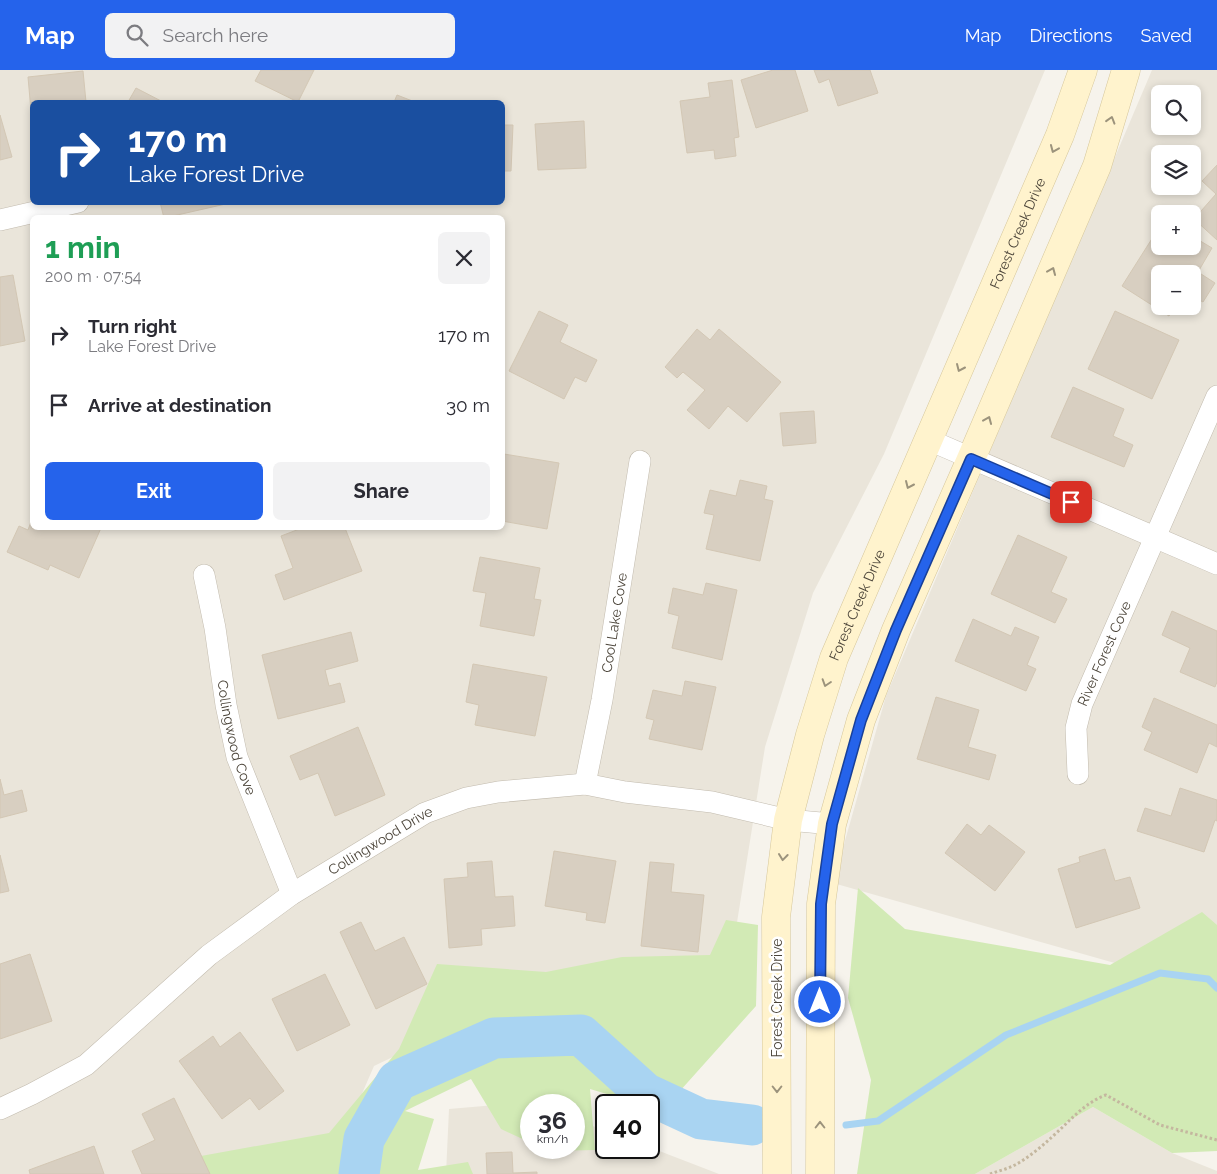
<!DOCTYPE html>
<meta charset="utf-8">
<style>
:root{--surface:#fff;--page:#f2f2f3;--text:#2b2b33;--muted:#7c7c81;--accent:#2563eb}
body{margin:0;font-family:Raleway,sans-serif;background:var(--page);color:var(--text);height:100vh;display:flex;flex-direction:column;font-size:19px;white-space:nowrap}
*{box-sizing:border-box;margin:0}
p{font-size:16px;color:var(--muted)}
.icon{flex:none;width:28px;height:28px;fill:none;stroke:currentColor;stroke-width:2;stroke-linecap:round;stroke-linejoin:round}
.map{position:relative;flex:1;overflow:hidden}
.drawer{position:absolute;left:30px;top:145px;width:475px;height:315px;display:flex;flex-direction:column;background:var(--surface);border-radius:8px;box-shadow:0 2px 8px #0003}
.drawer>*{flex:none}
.top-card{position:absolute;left:30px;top:30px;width:475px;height:105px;border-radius:8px;box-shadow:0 2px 8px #0003;background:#1a4fa0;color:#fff;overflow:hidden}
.controls{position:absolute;left:1151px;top:15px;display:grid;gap:10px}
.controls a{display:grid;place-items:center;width:50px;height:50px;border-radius:8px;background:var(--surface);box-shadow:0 2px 8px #0003;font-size:25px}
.speed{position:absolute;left:520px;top:1024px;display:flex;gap:10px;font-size:25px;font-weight:700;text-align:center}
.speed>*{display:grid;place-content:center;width:65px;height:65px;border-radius:50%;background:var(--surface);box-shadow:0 2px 8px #0003;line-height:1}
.speed small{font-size:12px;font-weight:400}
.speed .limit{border:2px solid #111;border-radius:8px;background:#fff;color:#111}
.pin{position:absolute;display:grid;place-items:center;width:42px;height:42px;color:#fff;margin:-21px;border-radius:10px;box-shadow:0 2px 8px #0006}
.me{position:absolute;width:55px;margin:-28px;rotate:0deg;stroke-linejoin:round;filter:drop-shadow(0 0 4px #0008)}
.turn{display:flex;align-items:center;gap:18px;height:105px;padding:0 15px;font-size:22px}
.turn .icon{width:65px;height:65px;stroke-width:2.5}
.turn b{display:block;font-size:35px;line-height:42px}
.round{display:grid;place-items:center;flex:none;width:52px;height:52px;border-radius:8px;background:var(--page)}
.headline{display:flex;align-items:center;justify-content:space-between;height:85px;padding:0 15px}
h1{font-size:30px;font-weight:700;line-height:38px;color:#1e9e55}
.action{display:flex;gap:10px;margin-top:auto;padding:10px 15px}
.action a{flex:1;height:58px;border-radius:8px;background:var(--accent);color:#fff;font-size:20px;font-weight:700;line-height:58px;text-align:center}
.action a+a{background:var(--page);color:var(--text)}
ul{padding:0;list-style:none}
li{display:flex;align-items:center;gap:15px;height:70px;padding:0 15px}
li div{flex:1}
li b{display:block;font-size:19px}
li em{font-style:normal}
header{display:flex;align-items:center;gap:30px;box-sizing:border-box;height:70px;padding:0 25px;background:var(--accent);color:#fff}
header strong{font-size:24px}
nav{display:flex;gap:28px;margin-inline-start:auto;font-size:18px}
.search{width:350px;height:45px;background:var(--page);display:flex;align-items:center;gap:12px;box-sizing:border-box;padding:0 18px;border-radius:8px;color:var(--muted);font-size:19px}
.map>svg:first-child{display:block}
.residential{fill:#eae5da;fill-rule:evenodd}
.green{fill:#d2eab5}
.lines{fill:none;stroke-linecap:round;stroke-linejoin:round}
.stream{stroke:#a9d4f2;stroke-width:7}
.river{stroke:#a9d4f2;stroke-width:41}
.building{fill:#d8cfc1;stroke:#d3c7b4}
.street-casing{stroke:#c2bbae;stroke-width:22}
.secondary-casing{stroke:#d6c79b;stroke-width:29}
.path{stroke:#c4b79f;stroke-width:3;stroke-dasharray:2.5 2.5;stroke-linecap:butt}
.street{stroke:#fff;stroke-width:21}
.secondary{stroke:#fff3cd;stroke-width:28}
.oneway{stroke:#9c937c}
.route-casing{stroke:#184099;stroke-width:12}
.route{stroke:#2563eb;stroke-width:9}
.labels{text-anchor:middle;stroke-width:5;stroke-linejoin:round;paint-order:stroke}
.street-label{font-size:14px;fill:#4b4439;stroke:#fff}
</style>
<header>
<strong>Map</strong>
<div class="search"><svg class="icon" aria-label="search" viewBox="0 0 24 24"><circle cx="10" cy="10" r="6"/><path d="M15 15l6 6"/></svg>Search here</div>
<nav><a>Map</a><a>Directions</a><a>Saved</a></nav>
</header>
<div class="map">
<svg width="1217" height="1104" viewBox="0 0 1217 1104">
<rect width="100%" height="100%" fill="#f6f3ec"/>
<path class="residential" d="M0 0H1045L884 384 813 523 765 677 727 915 472 949 374 996 327 1104H0ZM32 32H502V132H32ZM32 148H502V458H32Z
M1152 0H1217V922L833 813 886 626ZM1160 24H1192V56H1160ZM1160 84H1192V116H1160ZM1160 144H1192V176H1160ZM1160 204H1192V236H1160Z
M530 1032 531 1078H574V1049L606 1061V1078L649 1077 719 1104H446L449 1039Z
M1093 1037 1172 1083 1217 1101V1104H975Z"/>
<path class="green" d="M858 818 905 859 1110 895 1202 842 1217 855V1081L1172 1083 1093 1037 975 1104H857L871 1010 848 928Z
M726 850 758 855 756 936 662 1041 649 1036V1035H644L590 1019 595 1080 548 1081 541 1078H574V1035H531V1073L501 1059 471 1009 405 1041 434 1049 418 1100 468 1092 473 1104H200L201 1086 329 1063 399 979 437 894 546 902 622 887 710 885Z"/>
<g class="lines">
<path class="stream" d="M846 1055 878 1051 1006 965 1160 903 1208 909 1217 918"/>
<path class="river" d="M359 1104 364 1069 397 1011 494 968 581 965 645 1023 701 1049 752 1055"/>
</g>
<path class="building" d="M261 0H314L298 32 255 11Z
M773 0H795L808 41 756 58 741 10Z
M814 0H870L878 23 838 36 829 9 819 13Z
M83 1 86 32H32V52L28 7Z
M732 10 739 67 734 68 736 86 715 89 714 80 687 83 680 31 710 27 708 13Z
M136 18 163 32H128Z
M397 25 415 32H394Z
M0 45 12 87 0 90Z
M584 51 586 98 538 100 535 54Z
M502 55H513L511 101H502Z
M1217 95V170L1194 149 1216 124 1202 111Z
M160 132H230V133L164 148Z
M1160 156V176H1192V166L1212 178 1198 202 1215 213 1203 232 1192 226V204H1160V236H1174L1169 246 1122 216Z
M13 205 25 271 0 276V207Z
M539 241 568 255 560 272 597 290 586 312 575 307 564 329 509 301Z
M1115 241 1179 270 1152 329 1088 299Z
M697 259 710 270 719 259 781 312 747 352 728 336 709 359 687 340 705 320 683 302 677 308 665 297Z
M1073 317 1124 339 1113 366 1133 375 1124 397 1051 367Z
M814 341 816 373 783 376 780 343Z
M504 384 559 393 547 459 502 451V392Z
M740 410 767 416 764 429 773 431 760 491 706 479 714 445 704 443 710 420 736 426Z
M32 449V458H101L79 508 50 495 48 500 7 482 19 456 28 460Z
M302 458H345L362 501 284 530 275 505 293 498 281 466Z
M1018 465 1067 487 1051 522 1067 529 1055 553 991 524Z
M480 487 540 498 534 529 541 530 534 566 480 556 486 523 473 521Z
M706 513 737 520 722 590 672 578 679 546 668 543 673 518 703 525Z
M1172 541 1217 561V612L1215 617 1180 602 1190 578 1162 565Z
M973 549 1011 566 1015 557 1039 567 1027 595 1036 599 1026 621 955 591Z
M351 562 358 591 325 600 329 616 340 613 345 632 278 649 262 585Z
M473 594 547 607 535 666 475 655 479 635 466 632Z
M685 611 716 617 702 680 649 669 654 650 646 648 653 620 682 626Z
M936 627 979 640 968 677 996 685 989 710 917 689Z
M1154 628 1217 655V677L1209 673 1197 703 1144 680 1152 662 1142 657Z
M358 657 385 725 335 746 318 703 300 710 290 686Z
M0 709 4 725 22 720 27 741 0 748Z
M1180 718 1217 730V751L1215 750 1204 782 1137 761 1145 738 1171 746Z
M967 754 981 765 989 755 1025 782 995 821 945 783Z
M1105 779 1115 811 1130 807 1140 838 1076 858 1058 799 1080 792 1079 787Z
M554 781 616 791 605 853 586 850 587 843 545 836Z
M0 785 9 821 0 823Z
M492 791 495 827 513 826 515 856 481 859 482 875 449 878 444 809 468 807 467 793Z
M650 792 674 794 671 822 704 825 698 882 641 876Z
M361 852 375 881 404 867 427 914 376 939 340 862Z
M30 884 52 951 0 969V894Z
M325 904 350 955 297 981 272 929Z
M240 962 284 1021 259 1040 250 1028 222 1049 179 991 213 966 220 977Z
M174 1028 210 1104H142L132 1081 155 1070 142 1044Z
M94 1076 104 1104H30L29 1100Z
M512 1082 513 1103 537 1102V1104H487L486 1083Z"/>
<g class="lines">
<defs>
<g id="street">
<path d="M0 150 78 132"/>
<path d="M929 370 1217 494"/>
<path id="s1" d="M204 505 215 558 226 635 237 687 292 824"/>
<path id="s2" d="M1078 704 1076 658 1082 634 1217 326"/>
<path id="s3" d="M585 714 602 630 640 391"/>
<path id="s4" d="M0 1039 32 1024 86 995 209 885 292 824 425 743 466 728 498 722 585 714 625 722 712 732 788 750 832 754"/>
</g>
<g id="secondary">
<path id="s5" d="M777 1104 776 847 788 750 810 665 834 588 1060 65 1083 0"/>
<path d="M820 1104 821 834 832 754 861 650 896 560 971 389 1097 96 1126 0"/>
</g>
</defs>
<use href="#street" class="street-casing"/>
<use href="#secondary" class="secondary-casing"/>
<path class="path" d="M990 1104C998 1101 1007 1099 1015 1095 1028 1088 1041 1077 1052 1067 1070 1051 1084 1033 1106 1025L1160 1055 1217 1070"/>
<use href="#street" class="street"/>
<use href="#secondary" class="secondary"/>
</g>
<defs><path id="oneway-chevron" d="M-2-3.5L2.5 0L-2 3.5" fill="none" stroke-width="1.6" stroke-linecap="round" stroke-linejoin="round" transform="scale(1.25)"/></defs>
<g class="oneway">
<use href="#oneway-chevron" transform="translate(1111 50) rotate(-73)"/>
<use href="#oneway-chevron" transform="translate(1054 79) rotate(113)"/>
<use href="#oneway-chevron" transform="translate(1052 201) rotate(-67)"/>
<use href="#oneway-chevron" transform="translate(960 298) rotate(114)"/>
<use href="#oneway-chevron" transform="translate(988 350) rotate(-67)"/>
<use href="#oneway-chevron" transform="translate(909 415) rotate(114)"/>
<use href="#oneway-chevron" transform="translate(826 613) rotate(108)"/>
<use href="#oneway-chevron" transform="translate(783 787) rotate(97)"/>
<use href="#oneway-chevron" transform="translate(777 1019) rotate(90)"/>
<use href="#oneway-chevron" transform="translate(820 1055) rotate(-90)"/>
</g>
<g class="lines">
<defs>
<path id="route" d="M820 932 821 834 832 754 861 650 896 560 971 389 1071 432"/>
</defs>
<use href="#route" class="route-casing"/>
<use href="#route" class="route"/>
</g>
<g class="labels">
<g class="street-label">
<text dy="5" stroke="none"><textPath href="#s5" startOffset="986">Forest Creek Drive</textPath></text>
<text dy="5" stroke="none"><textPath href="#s5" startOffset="581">Forest Creek Drive</textPath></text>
<text dy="5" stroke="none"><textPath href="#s3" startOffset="164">Cool Lake Cove</textPath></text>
<text dy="5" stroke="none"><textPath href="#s2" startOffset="126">River Forest Cove</textPath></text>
<text dy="5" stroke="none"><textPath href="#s1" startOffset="166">Collingwood Cove</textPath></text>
<text dy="5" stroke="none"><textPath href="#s4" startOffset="468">Collingwood Drive</textPath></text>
<text transform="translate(777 928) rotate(-90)" y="5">Forest Creek Drive</text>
</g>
</g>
</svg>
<div class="controls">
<a><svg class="icon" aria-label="search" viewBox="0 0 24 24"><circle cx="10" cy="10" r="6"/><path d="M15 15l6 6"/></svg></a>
<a><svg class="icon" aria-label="layers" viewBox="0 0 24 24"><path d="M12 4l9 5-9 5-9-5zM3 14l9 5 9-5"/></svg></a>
<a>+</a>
<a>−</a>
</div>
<div class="speed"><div>36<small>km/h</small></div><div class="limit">40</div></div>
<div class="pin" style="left:1071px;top:432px;background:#d93025"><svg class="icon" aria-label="arrive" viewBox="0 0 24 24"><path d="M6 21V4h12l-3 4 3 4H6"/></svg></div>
<svg class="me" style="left:820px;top:932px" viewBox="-20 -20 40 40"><circle r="17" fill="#2563eb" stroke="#fff" stroke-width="3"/><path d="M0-11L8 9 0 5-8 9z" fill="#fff"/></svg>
<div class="top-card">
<div class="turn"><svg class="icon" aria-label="right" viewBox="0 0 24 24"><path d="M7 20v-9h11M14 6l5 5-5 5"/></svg><div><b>170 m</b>Lake Forest Drive</div></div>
</div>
<section class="drawer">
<div class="headline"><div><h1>1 min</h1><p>200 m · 07:54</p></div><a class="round"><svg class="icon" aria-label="close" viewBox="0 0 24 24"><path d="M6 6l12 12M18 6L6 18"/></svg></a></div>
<ul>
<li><svg class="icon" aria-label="right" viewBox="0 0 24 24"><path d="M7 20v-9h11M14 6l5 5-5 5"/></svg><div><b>Turn right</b><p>Lake Forest Drive</p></div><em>170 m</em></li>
<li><svg class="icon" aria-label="arrive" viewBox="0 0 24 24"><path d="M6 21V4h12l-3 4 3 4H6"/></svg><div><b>Arrive at destination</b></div><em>30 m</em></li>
</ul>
<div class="action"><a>Exit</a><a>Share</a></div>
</section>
</div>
